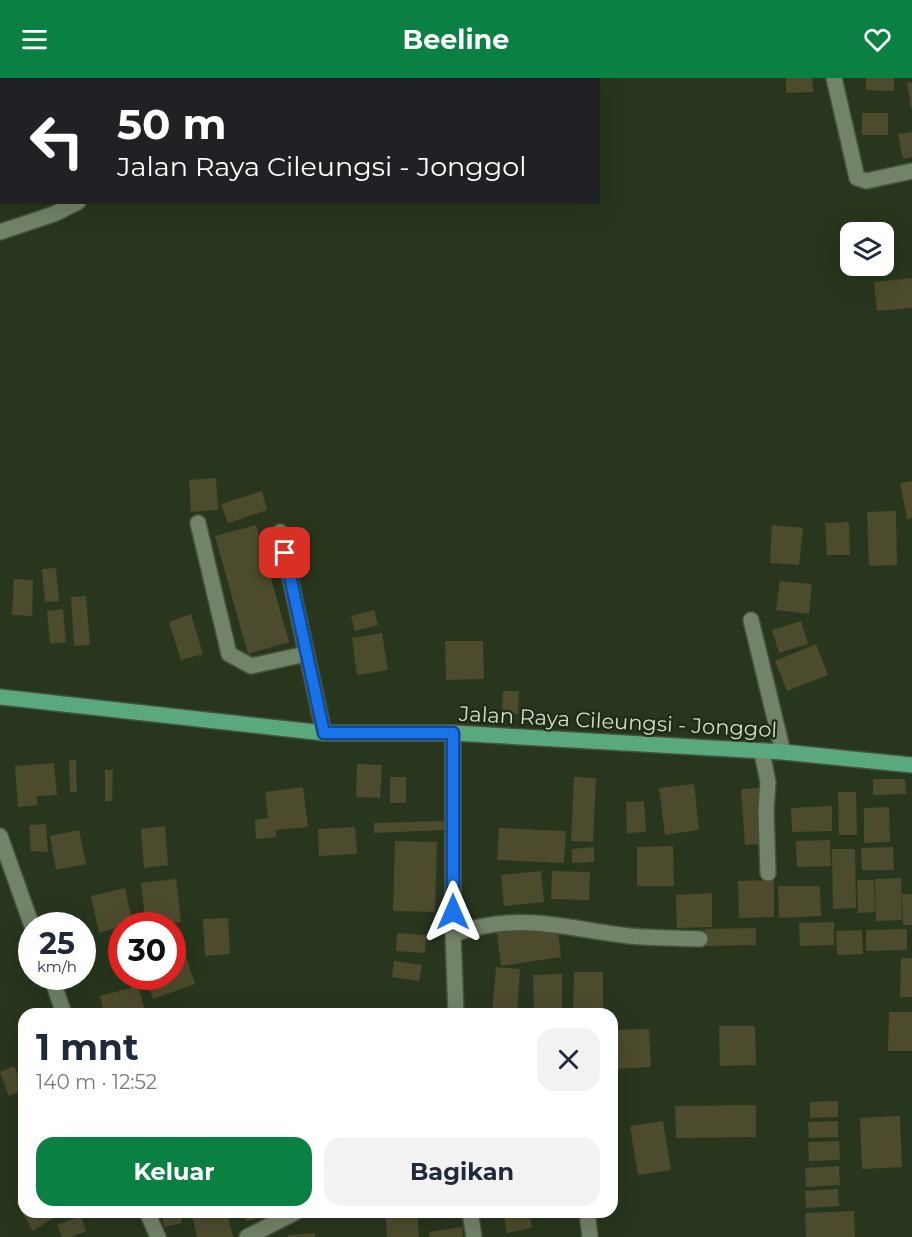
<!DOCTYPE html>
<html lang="id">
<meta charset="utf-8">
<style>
:root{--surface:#fff;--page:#f2f2f3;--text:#1f2937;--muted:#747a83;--accent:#0b8043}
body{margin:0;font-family:Montserrat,sans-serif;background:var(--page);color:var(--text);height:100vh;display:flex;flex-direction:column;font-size:22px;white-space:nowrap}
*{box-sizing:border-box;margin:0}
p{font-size:20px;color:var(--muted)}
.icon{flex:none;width:33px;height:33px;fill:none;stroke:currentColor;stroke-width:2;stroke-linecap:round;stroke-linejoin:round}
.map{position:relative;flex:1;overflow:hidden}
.sheet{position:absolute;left:18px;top:930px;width:600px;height:210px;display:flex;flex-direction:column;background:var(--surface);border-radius:18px;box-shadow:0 6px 24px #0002}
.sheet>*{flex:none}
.hud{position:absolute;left:0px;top:0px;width:600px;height:126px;box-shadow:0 6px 24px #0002;background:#202124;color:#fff;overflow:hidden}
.buttons{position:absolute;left:840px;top:144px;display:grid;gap:12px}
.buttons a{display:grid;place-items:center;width:54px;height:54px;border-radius:12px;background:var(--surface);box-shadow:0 6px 24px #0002;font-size:30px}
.speed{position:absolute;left:18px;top:834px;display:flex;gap:12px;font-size:30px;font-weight:700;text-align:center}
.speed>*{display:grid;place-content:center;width:78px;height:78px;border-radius:50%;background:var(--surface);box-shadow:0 6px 24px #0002;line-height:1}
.speed small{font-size:15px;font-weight:400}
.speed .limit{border:9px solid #d22;background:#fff;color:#111}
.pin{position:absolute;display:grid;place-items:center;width:51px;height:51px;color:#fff;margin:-26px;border-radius:12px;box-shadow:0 3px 9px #0006}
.me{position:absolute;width:66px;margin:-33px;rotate:0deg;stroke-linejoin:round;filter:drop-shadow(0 0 4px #0008)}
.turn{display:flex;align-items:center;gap:21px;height:126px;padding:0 18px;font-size:27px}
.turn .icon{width:78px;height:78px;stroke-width:2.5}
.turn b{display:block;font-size:42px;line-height:51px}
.round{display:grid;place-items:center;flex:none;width:63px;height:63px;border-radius:18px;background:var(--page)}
.head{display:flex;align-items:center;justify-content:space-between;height:102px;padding:0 18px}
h1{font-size:36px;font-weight:700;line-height:45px}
.primary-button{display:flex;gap:12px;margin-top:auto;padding:12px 18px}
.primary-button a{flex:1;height:69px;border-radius:18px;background:var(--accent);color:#fff;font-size:24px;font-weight:700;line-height:69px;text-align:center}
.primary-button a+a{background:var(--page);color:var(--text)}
header{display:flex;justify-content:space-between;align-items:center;height:78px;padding:0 18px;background:var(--accent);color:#fff;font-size:27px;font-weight:700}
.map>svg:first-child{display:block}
.building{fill:#4d4b2d}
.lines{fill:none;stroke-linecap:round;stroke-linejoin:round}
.minor-casing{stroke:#47533e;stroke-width:18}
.major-casing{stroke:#47533e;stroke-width:18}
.minor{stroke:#728367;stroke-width:15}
.major{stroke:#5aa97e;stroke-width:15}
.route-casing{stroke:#114b97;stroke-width:15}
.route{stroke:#1a73e8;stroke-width:10}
.labels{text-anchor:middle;stroke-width:4.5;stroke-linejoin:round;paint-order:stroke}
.street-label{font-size:21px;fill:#d3ddcd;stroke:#1e2c14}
</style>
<header><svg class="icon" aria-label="menu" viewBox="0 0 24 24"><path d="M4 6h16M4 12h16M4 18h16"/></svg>Beeline<svg class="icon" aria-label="heart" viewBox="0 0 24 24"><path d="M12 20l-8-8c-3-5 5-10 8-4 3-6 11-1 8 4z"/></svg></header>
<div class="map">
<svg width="912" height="1159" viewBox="0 0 912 1159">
<rect width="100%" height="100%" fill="#28361d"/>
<path class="building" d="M786 0H812L813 14 786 15Z
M866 0H894V13L866 12Z
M912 4V30H911L907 5Z
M862 35H888V57H862Z
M912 54V79L903 81 898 56Z
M912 200V230L877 233 874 204Z
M216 400 218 432 191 434 189 402Z
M912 403V440L907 441 900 405Z
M262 413 267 432 228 445 221 426Z
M896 433 897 487 869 488 867 434Z
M849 444 850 477H827L825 445Z
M256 447 289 564 248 576 215 458Z
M772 447 803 450 799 487 770 485Z
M56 490 59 523 45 524 42 491Z
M14 501 33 502 32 538 12 537Z
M780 503 812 506 809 536 776 532Z
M86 518 90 567 74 568 71 519Z
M63 531 66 564 50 566 47 533Z
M374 532 378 547 355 553 351 538Z
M191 536 203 576 181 582 169 544Z
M801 543 808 566 779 575 772 552Z
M382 555 388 592 357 597 352 560Z
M445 563H483L484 601 446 602Z
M816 566 828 597 787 613 775 583Z
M503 613H519L518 636 502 635Z
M69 682H76L77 714H70Z
M54 685 57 717 37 718V727L18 729 15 688Z
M357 686 382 687 380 720 356 719Z
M105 692H113L112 723H105Z
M390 699H406V725H390Z
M574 699 596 700 593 764 571 763Z
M873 701H905L906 716 873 717Z
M694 706 699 752 665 757 659 710Z
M303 709 308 749 276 752V759L256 761 255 742 268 740 265 714Z
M760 710 764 766 745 767 741 711Z
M838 714H856L857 757H839Z
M644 723 646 754 627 755 626 724Z
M832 728V753L792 754 791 730Z
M889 729 890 764 864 765V730Z
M445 743V752L374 755V745Z
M46 746 48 774 31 773 29 747Z
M165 748 168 787 144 790 141 751Z
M355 749 357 776 319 778 318 751Z
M499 750 566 753 564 785 497 782Z
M79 752 86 786 56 792 50 758Z
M830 762 831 788 797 789 796 763Z
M395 763 437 764 435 834 393 833Z
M673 768 674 808H637V769Z
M594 769V784L572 785V771Z
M893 769 894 792H862L861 770Z
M832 771H855L856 830 833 831Z
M541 793 544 824 504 828 501 797Z
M552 793 590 794 589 822 551 821Z
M901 800 902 842 876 843 875 801Z
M176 801 181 844 146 848 141 805Z
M774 802V839L739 840 738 803Z
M857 802H874L875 834 858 835Z
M778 808H820L821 838 779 840Z
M125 810 133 847 122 848 99 855 91 818Z
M712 815V849L677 850 676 817Z
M902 816H912V847H903Z
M228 840 230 876 205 878 203 841Z
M834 844V867L800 868 799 845Z
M557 846 561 879 501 888 497 855Z
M756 850V867L705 868V851Z
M907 851V872L866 873V852Z
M862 852 863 876 837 877 836 853Z
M397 855 426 857 425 875 396 873Z
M184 873 195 906 153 921 145 898H172V876Z
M901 880H912V919H900Z
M394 883 422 887 419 903 392 899Z
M496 889 520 891 517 936H492Z
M574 894H603V935H573Z
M562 896V934L534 935 533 897Z
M138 908 146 936H104L100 918Z
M889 934H912V973H888Z
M719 948H755L756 987 720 988Z
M649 951 651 989 612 991V952Z
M14 988 24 1011 9 1018 0 994Z
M838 1023V1039L810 1040V1024Z
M756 1027V1059L676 1060 675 1028Z
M900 1038 902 1089 862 1091 860 1040Z
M663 1043 671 1092 638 1097 630 1048Z
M838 1043V1059L809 1060 808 1044Z
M839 1063 840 1082 809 1083 808 1064Z
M839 1088 840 1107 806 1109 805 1090Z
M838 1111 839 1128 806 1130 805 1113Z
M24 1119V1134H63L33 1153 16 1124Z
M854 1133 855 1159H806L805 1135Z
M161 1134H180L182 1145 164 1149Z
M191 1134H227L233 1159H197Z
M244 1134H268L269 1139 246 1143Z
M385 1134H417L419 1159H387Z
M503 1134H529L532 1150 507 1155Z
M81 1138 86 1153 72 1159H62L57 1147Z
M462 1149 463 1159H430L429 1154Z
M315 1155V1159H288V1157Z"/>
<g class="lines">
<defs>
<path id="minor" d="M103 0V2
M834 0 857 100 866 103 912 93
M194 2 195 0
M0 17 2 20
M0 154 54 136 78 124
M198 445 229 576 251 588 306 576
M280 454 324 655
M751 542 783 674
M453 655V856L456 936
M762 675 768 704 766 733 768 795
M0 758 32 848
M453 856C525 833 560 850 630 858 653 860 677 860 700 861
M51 898 64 936
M147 1134 158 1159
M470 1134 474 1159
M587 1134 590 1159
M247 1159 296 1134"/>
<path id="major" d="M0 619 324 655H453L783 674 912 687"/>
</defs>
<use href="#minor" class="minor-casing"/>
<use href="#major" class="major-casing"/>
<use href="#minor" class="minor"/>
<use href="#major" class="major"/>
</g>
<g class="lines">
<defs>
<path id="route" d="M285 475 324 655H453V834"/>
</defs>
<use href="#route" class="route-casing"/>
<use href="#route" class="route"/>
</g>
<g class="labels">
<g class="street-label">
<text transform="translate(618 644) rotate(3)" y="7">Jalan Raya Cileungsi - Jonggol</text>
</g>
</g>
</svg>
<div class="buttons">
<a><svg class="icon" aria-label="layers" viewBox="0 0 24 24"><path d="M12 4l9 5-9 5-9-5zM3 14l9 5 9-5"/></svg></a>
</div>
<div class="speed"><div>25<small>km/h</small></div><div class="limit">30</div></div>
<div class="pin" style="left:285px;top:475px;background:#d93025"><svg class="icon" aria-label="arrive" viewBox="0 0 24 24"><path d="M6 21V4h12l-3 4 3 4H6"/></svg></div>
<svg class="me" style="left:453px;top:834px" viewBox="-20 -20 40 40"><path d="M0-17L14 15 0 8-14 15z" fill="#1a73e8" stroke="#fff" stroke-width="4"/></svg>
<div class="hud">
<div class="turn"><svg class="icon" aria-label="left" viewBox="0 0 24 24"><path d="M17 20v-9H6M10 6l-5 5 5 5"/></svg><div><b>50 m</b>Jalan Raya Cileungsi - Jonggol</div></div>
</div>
<section class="sheet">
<div class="head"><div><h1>1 mnt</h1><p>140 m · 12:52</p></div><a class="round"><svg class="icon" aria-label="close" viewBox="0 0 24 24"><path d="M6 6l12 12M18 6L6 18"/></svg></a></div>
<div class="primary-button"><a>Keluar</a><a>Bagikan</a></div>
</section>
</div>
